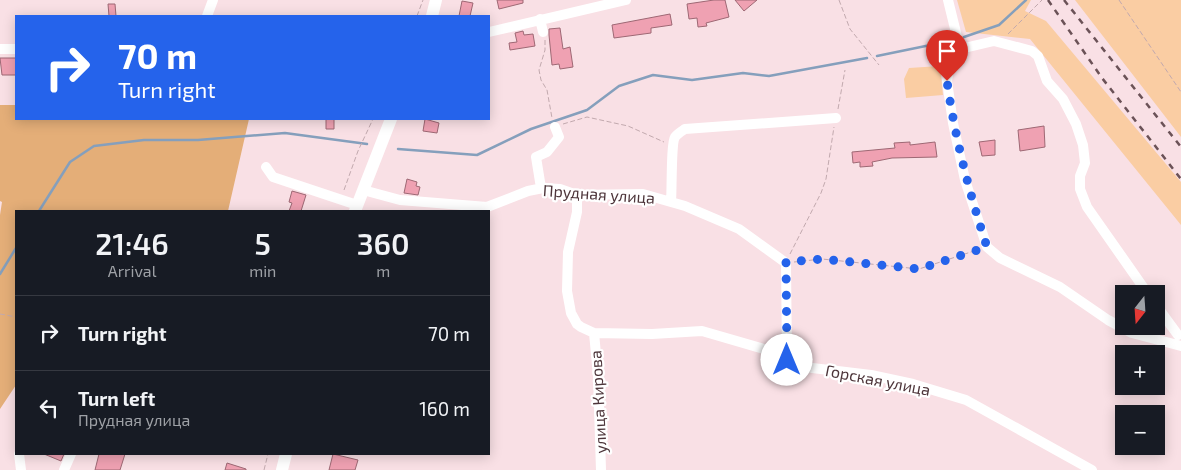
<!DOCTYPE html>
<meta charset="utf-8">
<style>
:root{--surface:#171b24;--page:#20242c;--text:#f1f3f6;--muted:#9ea1a6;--line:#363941}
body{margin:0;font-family:"Exo 2",sans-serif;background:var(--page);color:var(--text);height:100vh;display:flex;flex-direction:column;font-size:19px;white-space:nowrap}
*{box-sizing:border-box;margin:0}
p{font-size:16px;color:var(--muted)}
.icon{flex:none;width:28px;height:28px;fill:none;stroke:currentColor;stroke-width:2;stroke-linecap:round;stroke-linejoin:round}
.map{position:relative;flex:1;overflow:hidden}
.details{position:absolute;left:15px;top:210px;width:475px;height:245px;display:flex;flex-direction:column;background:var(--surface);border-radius:0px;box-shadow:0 2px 12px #0003}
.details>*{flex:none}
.hud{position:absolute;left:15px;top:15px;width:475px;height:105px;border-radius:0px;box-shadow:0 2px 12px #0003;background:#2563eb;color:#fff;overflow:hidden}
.needle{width:32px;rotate:197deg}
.buttons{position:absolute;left:1115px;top:285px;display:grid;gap:10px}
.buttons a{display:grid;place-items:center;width:50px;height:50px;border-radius:0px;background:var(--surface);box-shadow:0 2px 12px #0003;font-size:25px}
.pin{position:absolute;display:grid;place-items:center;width:42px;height:42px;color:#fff;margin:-51px -21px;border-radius:50% 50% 50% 0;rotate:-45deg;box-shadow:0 0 5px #0007}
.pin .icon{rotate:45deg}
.me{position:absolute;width:55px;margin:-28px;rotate:0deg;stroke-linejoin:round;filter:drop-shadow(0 0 4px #0008)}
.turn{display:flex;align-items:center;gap:18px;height:105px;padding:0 20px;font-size:22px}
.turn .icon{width:65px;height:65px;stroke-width:2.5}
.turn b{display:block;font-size:35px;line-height:42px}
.eta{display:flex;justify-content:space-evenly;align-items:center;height:85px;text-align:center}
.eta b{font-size:30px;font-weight:600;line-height:35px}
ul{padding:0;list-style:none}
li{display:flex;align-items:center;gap:15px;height:75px;padding:0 20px;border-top:1px solid var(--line)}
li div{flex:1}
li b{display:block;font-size:19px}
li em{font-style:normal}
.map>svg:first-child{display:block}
.green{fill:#facda3}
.forest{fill:#e4ae78}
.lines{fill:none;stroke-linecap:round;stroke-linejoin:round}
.stream{stroke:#859fbc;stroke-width:2.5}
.building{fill:#efa1b2;stroke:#9e6874}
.path{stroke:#c2a9ae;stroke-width:1;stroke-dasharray:5 2.5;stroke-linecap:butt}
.minor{stroke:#fff;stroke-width:10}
.major{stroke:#fff;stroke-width:12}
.rail{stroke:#6b5257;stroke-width:2.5;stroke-dasharray:6 6;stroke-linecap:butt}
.route{stroke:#2563eb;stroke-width:9;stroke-dasharray:0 16.2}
.labels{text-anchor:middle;stroke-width:4.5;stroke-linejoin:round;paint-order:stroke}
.street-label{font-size:16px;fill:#4d353a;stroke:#fff}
</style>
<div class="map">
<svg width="1181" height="470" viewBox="0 0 1181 470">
<rect width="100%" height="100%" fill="#f9e0e5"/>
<path class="green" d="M957 0H1031L1025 11 1046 21 1181 182V225L1030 39 966 32Z
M1075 0H1181V137Z
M940 66 943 95 906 98 904 79 909 68Z"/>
<path class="forest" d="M0 105H16V119H249L228 211H16V385L0 409V215L2 202 0 201Z"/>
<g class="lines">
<path class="stream" d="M964 37 999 25 1026 0
M877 56 950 41
M398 149 477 155 531 129 587 110 619 86 653 75 692 80 743 73 769 76 867 58
M39 211 70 162 94 146 144 140H198L285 133 367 144
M0 274 16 248"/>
</g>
<path class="building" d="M497 0H523V3L499 9Z
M714 0H725L729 17 706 23 707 26 698 27 697 18 689 19 687 4Z
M735 0H757L744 11Z
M462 1 473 3 470 16H459Z
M108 4H115L116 16H109Z
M670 14 672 25 651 28V33L614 38 612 25Z
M560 28 563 49 570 47 573 67 560 69 559 64 552 65 549 35V29Z
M523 31 524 35 533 34 535 46 510 50 509 43 517 42 515 33Z
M0 58H16V75H2Z
M326 119H334V129H326Z
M425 119 439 123 437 133 423 131Z
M1044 126 1045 147 1020 151 1018 130Z
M995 140V155L982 156 979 142Z
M910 142V145L935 142 937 157 892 158 872 162 873 166 860 167V162L853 163 852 152 895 148 894 143Z
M407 179 417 182 416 186 420 187 418 195 404 193Z
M292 191 306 195 301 211H289L292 203 289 202Z
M44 454H64L61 461Z
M99 454H125L120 470H95Z
M333 454 358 460 355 470H329Z
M227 463 246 469V470H225Z"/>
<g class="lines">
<path class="path" d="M839 0 850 29 879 65
M1119 0 1181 92
M417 16 423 0
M1008 34 1042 0
M545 40V50L539 70 541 80 547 90 552 118
M838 109 845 70
M563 124 587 117 628 126 664 142
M344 190 358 151 373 119
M790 254 821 193 826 179 834 127
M794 262 822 259 919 269 977 250
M0 314 16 317
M264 470 268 454"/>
<path class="minor" d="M948 0 960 49 950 63 947 81 953 123 965 180 987 247 1000 258 1060 287 1108 320 1132 333 1181 346
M207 16 213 0
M540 19 543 32
M489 32 626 0
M0 49H16
M960 49 994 41 1032 51 1038 56 1047 81 1063 99 1076 124 1083 145 1085 163 1080 176V189L1087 207 1148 294
M266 167 273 177 357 205
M541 188 536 157 547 152 559 137 555 127
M363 190 400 200 487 207 528 191 543 188 560 189 577 195 643 194 685 206 739 229 786 263 787 360
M577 195V212L568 252 567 291 571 313 577 324 581 327 594 333 652 334 702 331 778 353 804 367 871 375 913 384 966 400 1092 470
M671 202C672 190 671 143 675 137 677 134 682 131 685 129L836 118
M1156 305 1178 335
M594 333 598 375 601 470
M19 454 21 470
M64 470 71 454"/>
<path class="major" d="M432 16 436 0
M355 211 391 119
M282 470 286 454"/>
<path class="rail" d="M1048 0 1102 78 1181 179
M1064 0 1181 147"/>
</g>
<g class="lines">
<path class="route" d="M787 360 786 262 822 259 919 269 987 247C969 192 955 138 947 81"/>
</g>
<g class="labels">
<g class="street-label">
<text transform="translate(599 194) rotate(4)" y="6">Прудная улица</text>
<text transform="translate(878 380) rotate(11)" y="6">Горская улица</text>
<text transform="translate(598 402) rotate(-93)" y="6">улица Кирова</text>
</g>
</g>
</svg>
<div class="buttons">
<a><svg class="needle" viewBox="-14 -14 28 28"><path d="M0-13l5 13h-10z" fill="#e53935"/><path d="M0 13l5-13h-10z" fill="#9ea1a6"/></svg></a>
<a>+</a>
<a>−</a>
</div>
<div class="pin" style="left:947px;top:81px;background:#d93025"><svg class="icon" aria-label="arrive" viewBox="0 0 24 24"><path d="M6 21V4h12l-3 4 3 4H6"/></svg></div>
<svg class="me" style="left:787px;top:360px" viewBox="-20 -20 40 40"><circle r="19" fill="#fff"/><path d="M0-13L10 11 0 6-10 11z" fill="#2563eb"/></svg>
<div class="hud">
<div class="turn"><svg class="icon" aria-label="right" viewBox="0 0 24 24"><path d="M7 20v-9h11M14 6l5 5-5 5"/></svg><div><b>70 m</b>Turn right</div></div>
</div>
<section class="details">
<div class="eta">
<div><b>21:46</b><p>Arrival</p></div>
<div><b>5</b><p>min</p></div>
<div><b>360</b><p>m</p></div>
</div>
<ul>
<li><svg class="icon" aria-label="right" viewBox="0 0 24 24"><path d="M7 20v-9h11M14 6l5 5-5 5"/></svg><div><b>Turn right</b></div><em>70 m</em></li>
<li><svg class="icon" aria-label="left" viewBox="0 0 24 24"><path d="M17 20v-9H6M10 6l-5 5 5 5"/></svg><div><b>Turn left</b><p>Прудная улица</p></div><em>160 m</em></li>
</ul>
</section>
</div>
